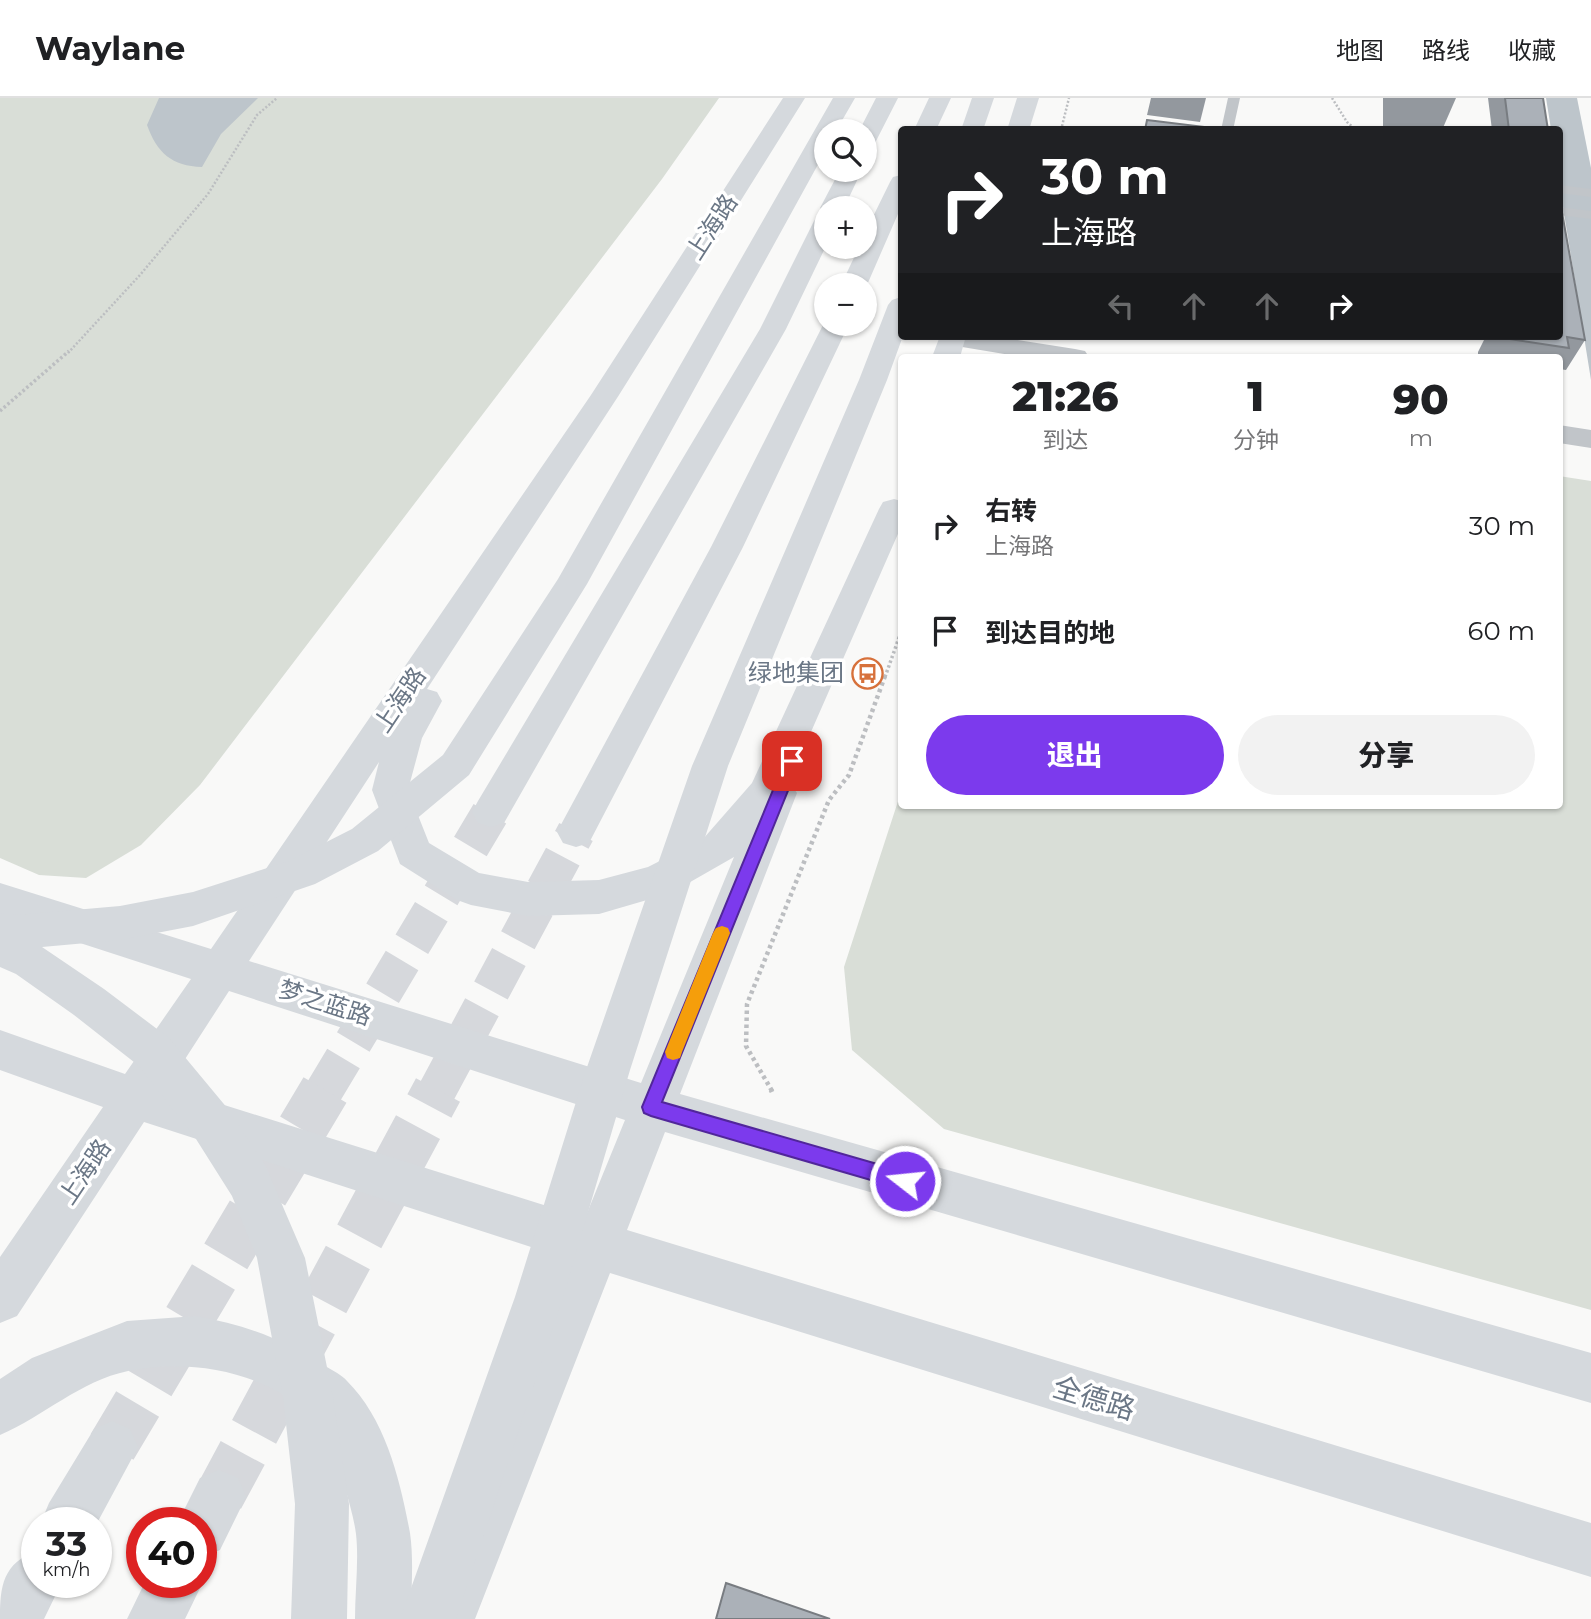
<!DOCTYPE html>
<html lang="zh">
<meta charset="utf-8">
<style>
:root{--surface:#fff;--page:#f2f2f2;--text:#202124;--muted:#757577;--line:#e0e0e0;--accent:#7c3aed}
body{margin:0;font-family:Montserrat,"Noto Sans SC",sans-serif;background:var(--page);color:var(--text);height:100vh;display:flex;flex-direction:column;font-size:26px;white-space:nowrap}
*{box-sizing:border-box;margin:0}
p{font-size:23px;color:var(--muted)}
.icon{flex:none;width:38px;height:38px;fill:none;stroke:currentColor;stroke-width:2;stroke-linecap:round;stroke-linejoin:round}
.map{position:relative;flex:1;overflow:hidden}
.details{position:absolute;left:898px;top:256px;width:665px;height:455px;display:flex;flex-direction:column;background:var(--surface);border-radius:7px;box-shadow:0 2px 5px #0004}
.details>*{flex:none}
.top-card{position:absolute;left:898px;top:28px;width:665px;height:214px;border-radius:7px;box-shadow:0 2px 5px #0004;background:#202124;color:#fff;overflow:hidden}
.buttons{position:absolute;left:814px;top:21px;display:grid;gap:14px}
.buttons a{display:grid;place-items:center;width:63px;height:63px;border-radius:50%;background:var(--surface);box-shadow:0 2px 5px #0004;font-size:35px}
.speed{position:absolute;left:21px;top:1409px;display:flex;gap:14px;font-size:35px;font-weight:700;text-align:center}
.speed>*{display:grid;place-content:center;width:91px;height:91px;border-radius:50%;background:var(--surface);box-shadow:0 2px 5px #0004;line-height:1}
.speed small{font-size:18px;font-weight:400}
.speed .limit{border:10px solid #d22;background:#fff;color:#111}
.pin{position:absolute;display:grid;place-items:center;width:60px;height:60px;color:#fff;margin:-30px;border-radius:14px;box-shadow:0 4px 10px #0006}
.me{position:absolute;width:77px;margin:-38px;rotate:286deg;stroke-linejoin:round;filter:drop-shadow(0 0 5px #0008)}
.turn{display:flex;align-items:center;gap:24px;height:147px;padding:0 28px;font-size:32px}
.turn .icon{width:91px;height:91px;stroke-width:2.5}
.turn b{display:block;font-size:49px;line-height:60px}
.lanes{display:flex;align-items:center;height:66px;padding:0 28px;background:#0003;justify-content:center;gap:35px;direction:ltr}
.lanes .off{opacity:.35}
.eta{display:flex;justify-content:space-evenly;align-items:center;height:119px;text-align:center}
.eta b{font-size:42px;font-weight:800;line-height:49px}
.primary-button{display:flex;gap:14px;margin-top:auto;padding:14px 28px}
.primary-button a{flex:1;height:80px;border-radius:42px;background:var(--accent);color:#fff;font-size:28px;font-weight:800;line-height:80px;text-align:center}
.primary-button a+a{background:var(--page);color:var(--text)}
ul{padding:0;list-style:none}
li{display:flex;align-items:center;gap:21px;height:105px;padding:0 28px}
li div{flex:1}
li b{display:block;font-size:26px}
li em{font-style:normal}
header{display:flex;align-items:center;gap:42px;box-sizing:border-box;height:98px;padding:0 35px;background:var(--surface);border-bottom:2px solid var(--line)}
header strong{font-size:33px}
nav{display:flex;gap:38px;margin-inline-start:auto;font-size:24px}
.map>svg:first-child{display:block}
.green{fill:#d9ded7}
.water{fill:#bdc5cb}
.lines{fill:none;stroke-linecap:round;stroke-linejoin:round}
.highway-tunnel-far1{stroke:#d6d8dc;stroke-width:38;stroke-dasharray:38 19;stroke-linecap:butt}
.highway-tunnel{stroke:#d6d8dc;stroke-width:50;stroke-dasharray:50 24;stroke-linecap:butt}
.path-far3{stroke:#bcbec1;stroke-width:2.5;stroke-dasharray:2 2;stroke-linecap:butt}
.path-far2{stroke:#bcbec1;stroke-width:3.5;stroke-dasharray:2.5 2.5;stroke-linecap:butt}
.path-far1{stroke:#bcbec1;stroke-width:4.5;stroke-dasharray:3.5 3.5;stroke-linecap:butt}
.path{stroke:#bcbec1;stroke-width:5;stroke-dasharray:4.5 4.5;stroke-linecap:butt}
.lane{fill:#c1c5c9;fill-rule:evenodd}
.street{fill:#c1c5c9;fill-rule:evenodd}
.secondary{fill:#d5d9dd;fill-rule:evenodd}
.highway{fill:#d5d9dd;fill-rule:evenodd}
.wall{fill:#93989e}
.building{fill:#abb1b8;stroke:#787c81;stroke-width:2}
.route{fill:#7c3aed;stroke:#51269a;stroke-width:2}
.slow{fill:#f59e0b}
.labels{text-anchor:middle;stroke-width:7;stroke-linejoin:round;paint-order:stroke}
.street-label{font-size:24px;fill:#6b7786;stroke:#fff}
.poi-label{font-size:24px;fill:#6b7786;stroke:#fff;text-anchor:end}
.near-street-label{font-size:28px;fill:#6b7786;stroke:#fff}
</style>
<header>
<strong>Waylane</strong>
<nav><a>地图</a><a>路线</a><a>收藏</a></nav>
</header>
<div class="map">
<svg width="1591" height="1521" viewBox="0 0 1591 1521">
<rect width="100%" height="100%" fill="#f9f9f8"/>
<path class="green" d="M0 0H719L662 81 200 687 141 747 86 780 39 777 0 760Z
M1559 378 1591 383V1212L944 1031 852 952 844 869 901 694V707H1559Z"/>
<path class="water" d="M159 0H258L221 36 202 69C172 68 157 55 147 27Z
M1546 0H1577L1591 70V282L1559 84V32L1551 31Z"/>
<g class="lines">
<path class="highway-tunnel-far1" d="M324 993 491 714
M437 993 576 734"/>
<path class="highway-tunnel" d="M112 1349 325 992
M219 1399 438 992"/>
<path class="path-far3" d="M1332 0 1347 24 1356 32
M1061 32 1069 0
M68 255 140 177 208 96 257 17 277 0"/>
<path class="path-far2" d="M0 313 69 253
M885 579 901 534"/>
<path class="path-far1" d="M772 993 746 948 747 906 829 702 849 677 885 578"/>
<path class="path" d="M771 992 772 994"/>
<path class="lane" d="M1228 0H1240L1233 32H1221Z
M1559 87 1591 91V99L1559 95Z
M1559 109 1591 113V121L1559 117Z"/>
<path class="street" d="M941 238H992L1075 251 1085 253 1089 259H1023L944 246Z
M1559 327 1591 332V350L1559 345Z"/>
<path class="secondary" d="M783 0H805L619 297 427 591 437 594 442 603 422 640 408 692 429 745 479 775 528 784 599 782 648 769 703 741 752 685 879 411 883 404 894 401 901 403V429L789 684 797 695 680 996 1591 1255V1305L665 1034 627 1132 1591 1425V1479L610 1175 475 1521H419L568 1161 144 1024 17 1218 0 1225V1159L103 1009 0 972V932L125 976 191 881 0 819V785L211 851 591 297ZM379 664 372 692 400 766 457 802 471 807 528 818 599 816 671 795 734 759 641 985 249 863ZM229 893 625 1022 585 1120 167 989Z
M1017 0H1039L1029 32H1007Z
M940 238H966L960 259H932Z
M196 1218C245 1227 284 1241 325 1268 332 1272 342 1277 347 1283 386 1322 400 1382 410 1435 414 1462 411 1493 411 1521H355C355 1493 359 1463 356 1436 354 1420 349 1405 345 1389 343 1380 342 1367 338 1358 304 1281 204 1257 128 1273 80 1283 44 1318 0 1337V1281L32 1260 127 1223Z"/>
<path class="highway" d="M833 0H855L836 33H826V52L587 486 469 677 378 753 315 786 193 828 120 842 42 849 104 891 169 940 228 1011 265 1067 305 1160 333 1299 349 1406 347 1521H291L295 1406 283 1299 257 1160 232 1098 196 1041 139 968 74 917 16 876 0 869V815L17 817 120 808 193 794 289 763 352 731 443 657 558 481Z
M876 0H898L875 45 872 50 864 52V33H859Z
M929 0H951L936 32H914Z
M972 0H994L983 32H961Z
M840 72H862L844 110H826V116L824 115 820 110Z
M901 77V109L867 187 864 190V187H841L859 149H864V137L890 84 893 79Z
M826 116V148L786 231 504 725 491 729 478 725 472 714 478 703 760 231 814 123 818 118Z
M901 199 903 238 887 282 728 668 630 972 563 1199 456 1521H400L515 1199 586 972 692 668 859 282 888 207 892 202Z
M826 221V226H849L743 449 589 745 576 749 563 745 557 734 711 449Z
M112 1323 130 1331 138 1349 96 1427V1424H41L49 1405 94 1331Z
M219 1372 238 1380 246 1399 220 1452 201 1460V1424H178L200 1380Z
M37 1452V1484H62L44 1521H0C0 1487 3 1466 37 1452Z
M201 1481 203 1484 185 1521H127L145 1484H201Z"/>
</g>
<path class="wall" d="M1151 0H1206L1200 24 1147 17Z
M1383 0H1456L1442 32H1383Z
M1488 0H1543L1548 32H1492Z
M1486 238H1559L1585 242 1566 272 1559 271V259H1478V254Z"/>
<path class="building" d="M1505 0H1543L1548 32H1509Z
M1147 22 1205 29 1204 32H1145Z
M1559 98 1585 242 1567 239 1569 250 1496 239V238H1559Z
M726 1485 830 1521H716Z"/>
<path class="route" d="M792 658 800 663 662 1004 905 1074 912 1076 915 1083 912 1090 905 1092 651 1018 644 1015 642 1009 785 663Z"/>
<path class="slow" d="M722 828 728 830 730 835 682 954 680 960 673 962 667 960 665 954 713 835 716 830Z"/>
<defs>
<symbol id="bus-ring" viewBox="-11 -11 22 22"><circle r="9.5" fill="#fff" stroke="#d7713b" stroke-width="1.5"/><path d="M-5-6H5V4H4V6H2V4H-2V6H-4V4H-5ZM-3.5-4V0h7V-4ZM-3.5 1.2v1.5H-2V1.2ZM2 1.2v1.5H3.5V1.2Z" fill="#d7713b"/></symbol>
</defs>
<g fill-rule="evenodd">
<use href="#bus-ring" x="850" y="558" width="35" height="35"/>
</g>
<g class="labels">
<g class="street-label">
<text transform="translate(712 129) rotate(-57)" y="8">上海路</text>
<text transform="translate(400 602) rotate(-56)" y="8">上海路</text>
<text transform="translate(325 905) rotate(18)" y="8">梦之蓝路</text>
<text transform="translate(85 1074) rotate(-56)" y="8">上海路</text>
</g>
<g class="poi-label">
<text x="844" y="583">绿地集团</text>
</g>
<g class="near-street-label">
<text transform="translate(1094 1300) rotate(17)" y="10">全德路</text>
</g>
</g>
</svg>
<div class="buttons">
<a><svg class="icon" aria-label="search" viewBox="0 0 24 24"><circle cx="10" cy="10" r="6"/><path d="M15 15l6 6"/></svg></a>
<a>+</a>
<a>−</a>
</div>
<div class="speed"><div>33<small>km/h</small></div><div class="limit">40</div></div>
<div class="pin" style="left:792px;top:663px;background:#d93025"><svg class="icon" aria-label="arrive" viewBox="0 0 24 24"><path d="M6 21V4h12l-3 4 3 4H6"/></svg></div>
<svg class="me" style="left:905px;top:1083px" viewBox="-20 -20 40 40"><circle r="17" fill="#7c3aed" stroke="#fff" stroke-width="3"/><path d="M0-11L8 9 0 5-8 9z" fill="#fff"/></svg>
<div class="top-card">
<div class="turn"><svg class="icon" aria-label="right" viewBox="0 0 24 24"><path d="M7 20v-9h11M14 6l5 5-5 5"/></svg><div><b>30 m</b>上海路</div></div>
<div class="lanes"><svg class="icon off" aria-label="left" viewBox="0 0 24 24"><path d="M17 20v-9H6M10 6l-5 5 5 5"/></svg><svg class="icon off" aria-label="ahead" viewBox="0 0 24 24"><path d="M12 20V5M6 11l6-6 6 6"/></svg><svg class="icon off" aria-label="ahead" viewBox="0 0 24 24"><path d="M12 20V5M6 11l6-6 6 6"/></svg><svg class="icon" aria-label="right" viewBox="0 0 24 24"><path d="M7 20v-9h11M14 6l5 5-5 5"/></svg></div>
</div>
<section class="details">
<div class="eta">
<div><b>21:26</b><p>到达</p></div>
<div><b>1</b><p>分钟</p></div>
<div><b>90</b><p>m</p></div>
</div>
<ul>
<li><svg class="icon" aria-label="right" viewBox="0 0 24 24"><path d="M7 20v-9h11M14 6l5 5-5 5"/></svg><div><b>右转</b><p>上海路</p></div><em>30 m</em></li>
<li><svg class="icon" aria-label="arrive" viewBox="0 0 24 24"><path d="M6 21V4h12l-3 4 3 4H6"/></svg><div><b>到达目的地</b></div><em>60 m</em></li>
</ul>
<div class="primary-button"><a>退出</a><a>分享</a></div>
</section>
</div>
